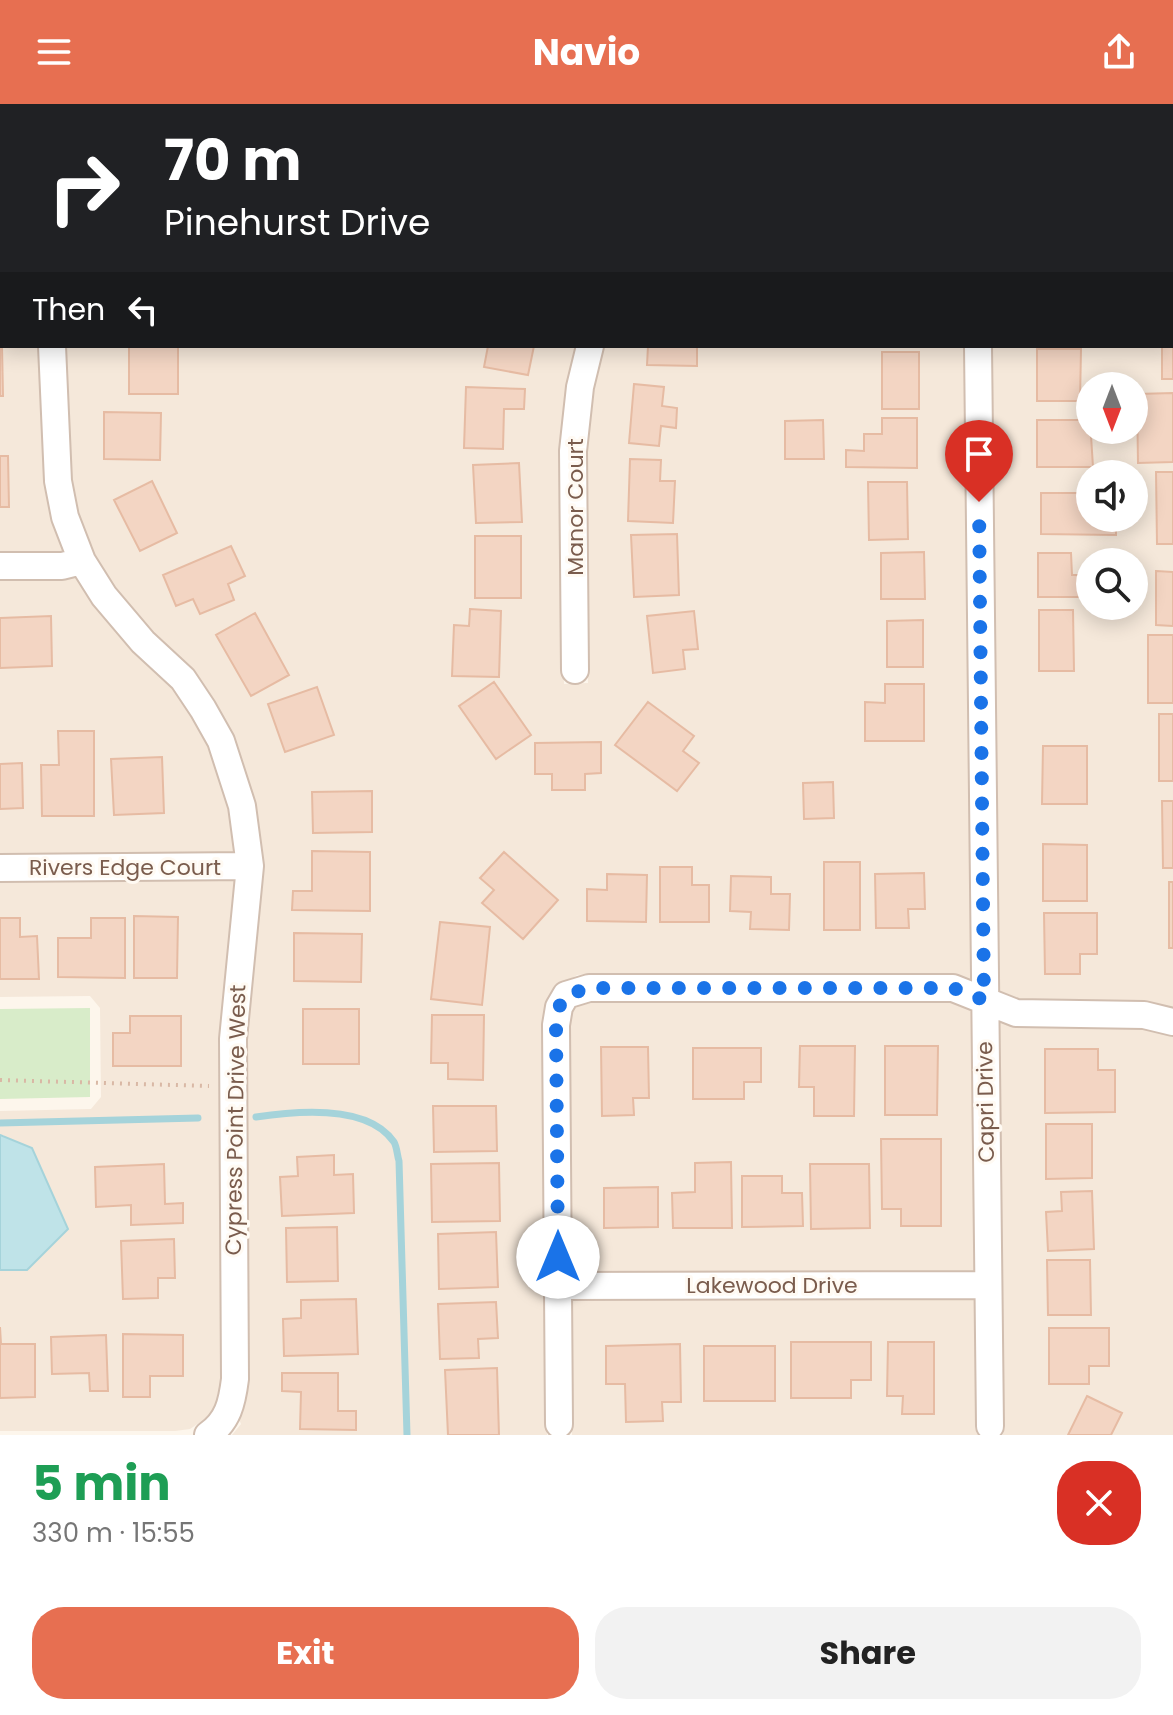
<!DOCTYPE html>
<meta charset="utf-8">
<style>
:root{--surface:#fff;--page:#f2f2f2;--text:#222;--muted:#767676;--accent:#e76f51}
body{margin:0;font-family:Poppins,sans-serif;background:var(--page);color:var(--text);height:100vh;display:flex;flex-direction:column;font-size:30px;white-space:nowrap}
*{box-sizing:border-box;margin:0}
p{font-size:26px;color:var(--muted)}
.icon{flex:none;width:44px;height:44px;fill:none;stroke:currentColor;stroke-width:2;stroke-linecap:round;stroke-linejoin:round}
.map{position:relative;height:1331px;overflow:hidden}
.drawer{display:flex;flex-direction:column;background:var(--surface);flex:1}
.drawer>*{flex:none}
.hud{position:absolute;left:0px;top:0px;width:1174px;height:244px;box-shadow:0 4px 20px #0003;background:#202124;color:#fff;overflow:hidden}
.needle{width:52px;rotate:180deg}
.controls{position:absolute;left:1076px;top:268px;display:grid;gap:16px}
.controls a{display:grid;place-items:center;width:72px;height:72px;border-radius:50%;background:var(--surface);box-shadow:0 4px 20px #0003;font-size:40px}
.pin{position:absolute;display:grid;place-items:center;width:68px;height:68px;color:#fff;margin:-82px -34px;border-radius:50% 50% 50% 0;rotate:-45deg;box-shadow:0 0 8px #0007}
.pin .icon{rotate:45deg}
.me{position:absolute;width:88px;margin:-44px;rotate:0deg;stroke-linejoin:round;filter:drop-shadow(0 0 6px #0008)}
.turn{display:flex;align-items:center;gap:28px;height:168px;padding:0 32px;font-size:36px}
.turn .icon{width:104px;height:104px;stroke-width:2.5}
.turn b{display:block;font-size:56px;line-height:68px}
.then{display:flex;align-items:center;height:76px;padding:0 32px;background:#0003;gap:16px;font-size:30px}
.round{display:grid;place-items:center;flex:none;width:84px;height:84px;border-radius:32px;background:var(--page)}
.head{display:flex;align-items:center;justify-content:space-between;height:136px;padding:0 32px}
h1{font-size:48px;font-weight:700;line-height:60px;color:#1e9e55}
.primary-button{display:flex;gap:16px;margin-top:auto;padding:16px 32px}
.primary-button a{flex:1;height:92px;border-radius:32px;background:var(--accent);color:#fff;font-size:32px;font-weight:700;line-height:92px;text-align:center}
.primary-button a+a{background:var(--page);color:var(--text)}
header{display:flex;justify-content:space-between;align-items:center;height:104px;padding:0 32px;background:var(--accent);color:#fff;font-size:36px;font-weight:700}
.map>svg:first-child{display:block}
.residential{fill:#f5e8da;fill-rule:evenodd}
.green{fill:#d8ecc9}
.water{fill:#bfe3e8;stroke:#a5d3da;stroke-width:2}
.lines{fill:none;stroke-linecap:round;stroke-linejoin:round}
.stream{stroke:#a5d3da;stroke-width:7}
.building{fill:#f3d5c3;stroke:#e6bba3;stroke-width:2}
.minor-casing{stroke:#d1beb0;stroke-width:30}
.path{stroke:#d9b8a5;stroke-width:4;stroke-dasharray:2 6;stroke-linecap:butt}
.minor{stroke:#fff;stroke-width:26}
.route{stroke:#1a73e8;stroke-width:14;stroke-dasharray:0 25.2}
.labels{text-anchor:middle;stroke-width:6;stroke-linejoin:round;paint-order:stroke}
.street-label{font-size:22px;fill:#7a5c4d;stroke:#fffaf3}
</style>
<header><svg class="icon" aria-label="menu" viewBox="0 0 24 24"><path d="M4 6h16M4 12h16M4 18h16"/></svg>Navio<svg class="icon" aria-label="share" viewBox="0 0 24 24"><path d="M12 15V3M7 8l5-5 5 5M5 13v7h14v-7"/></svg></header>
<div class="map">
<svg width="1173" height="1331" viewBox="0 0 1173 1331">
<rect width="100%" height="100%" fill="#fdf6ec"/>
<path class="residential" d="M0 0 48 2H2V160Z
M1173 6V904L1144 897 1018 895 996 886 990 242H1172ZM1090 282H1134V326H1090ZM1090 370H1134V414H1090ZM1090 458H1134V502H1090Z
M0 189 2 242H39L45 378 64 447H0Z
M64 242H577L560 348 564 580 588 579 585 348 593 286 603 242H965L971 876 953 870 599 869 577 871 556 884 547 900 544 921 547 1331H232L241 1320 239 1315 245 1297 247 1277 245 936 262 775V748L254 698 231 629 193 567 152 527 113 482 94 452 92 441H89L77 409 70 375Z
M77 473 95 501 134 547 174 585 193 613 210 643 230 706 236 748 0 750V476H62Z
M236 776 220 934 222 1275 220 1292 214 1309 190 1325 175 1327H0V1166H27L4 1031H0V1007L91 1005 101 993 100 904 90 892 0 893V778Z
M951 898 971 906 974 1167 570 1168 569 922 574 903 590 899Z
M996 916 1016 923 1142 925 1173 932V1331H1003Z
M975 1195 978 1331H572L570 1196Z"/>
<path class="green" d="M90 904V993L0 995V905Z"/>
<path class="water" d="M0 1031 32 1044 68 1125 27 1166H0Z"/>
<g class="lines">
<path class="stream" d="M256 1013C295 1007 368 1000 394 1038 397 1043 397 1051 399 1057L407 1331
M0 1019 198 1014"/>
</g>
<path class="building" d="M1172 37H1173V109H1172Z
M1172 126H1173V195H1172Z
M1173 208V275H1162V242H1172Z
M0 238 2 242 3 292H0Z
M129 242H178V290H129Z
M488 242H534L528 271 484 263Z
M648 242H697V262L647 261Z
M1037 245H1081L1080 297H1037Z
M882 248H919V305H882Z
M634 280 664 283 662 302 677 304 676 324 661 322 659 342 629 339Z
M466 283 525 285 524 305H504L503 345 464 344Z
M1173 289V358L1138 359 1137 290Z
M104 308 161 309 160 356 104 355Z
M882 314H917V364L846 363V346L864 347V330H882Z
M823 316 824 355H785V317Z
M1037 316H1090L1093 363H1037Z
M0 352H8L9 403H0Z
M630 355 661 356 660 377H675L673 419 628 417Z
M519 359 522 418 476 419 473 361Z
M1156 368H1173V440H1157Z
M152 377 177 429 140 447 114 396Z
M868 378H907L908 435 869 436Z
M1041 389H1090V414H1116V431L1041 430Z
M677 430 679 491 634 493 631 431Z
M475 432H521V494H475Z
M231 442 245 472 228 480 234 496 200 510 193 495 176 502 163 471Z
M924 448 925 495H881V449Z
M1038 449H1071L1072 471H1088V493H1038Z
M1156 467 1173 468V522L1156 521Z
M470 505 501 507 499 573 452 572 454 521 469 522Z
M1039 506H1073L1074 567H1039Z
M694 507 698 545 683 546 685 565 653 569 647 512Z
M255 509 289 571 251 592 216 531Z
M51 512 52 562 0 564V514Z
M923 516V563H887V517Z
M1148 531H1173V599H1148Z
M494 578 531 631 496 655 459 602Z
M885 580H924V637H865V598L885 599Z
M317 583 334 631 285 648 268 600Z
M648 598 694 632 683 647 699 659 677 687 615 641Z
M1159 610H1173V677H1159Z
M58 627H94V712H42L41 661H59Z
M601 638V669L585 670V686H552V670H535V639Z
M1043 642H1087V700H1042Z
M162 653 164 709 114 711 111 655Z
M22 659 23 704 0 705V660Z
M833 678 834 714 804 715 803 679Z
M372 687V728L313 729 312 688Z
M1162 697H1173V764H1163Z
M1043 740 1087 741V797H1043Z
M312 747 370 748V807L292 806 293 787H312Z
M504 748 558 796 523 835 482 799 494 786 480 774Z
M824 758H860V826H824Z
M660 763H692V781H709V818H660Z
M924 769 925 805H908L909 824H876L875 770Z
M607 770 647 771 646 818 587 817V785L607 786Z
M731 772 771 773V790H790L789 826 750 825 751 808 730 807Z
M1169 778H1173V844H1169Z
M1044 809H1097V850H1080V870H1045Z
M134 812 178 813 177 874H134Z
M0 814H20V833L37 832 39 875H0Z
M91 814H125V874L58 873V834H91Z
M440 818 490 823 482 901 431 895Z
M294 829 362 830 361 878 294 877Z
M303 905H359V960H303Z
M432 911H484L483 976 448 975V959H431Z
M130 912H181V962H113V929H130Z
M800 942H855L854 1012H814V983H799Z
M885 942H938L937 1011H885Z
M601 943H648L649 994H633L634 1011 602 1012Z
M693 944H761V978H744V995H693Z
M1045 945H1098V966H1115V1008L1045 1009Z
M433 1002H496L497 1047 434 1048Z
M1046 1020H1092V1074L1046 1075Z
M881 1035H941V1122H901V1105H882Z
M334 1051V1071L353 1070 354 1109 282 1112 280 1073 298 1072 297 1053Z
M731 1058 732 1124H673L672 1089 695 1088V1059Z
M499 1059 500 1117 432 1118 431 1060Z
M164 1060 165 1100 183 1099V1119L131 1121V1101L96 1103 95 1063Z
M810 1060H869L870 1124 811 1125Z
M742 1072H782V1089H802L803 1122 742 1123Z
M658 1083V1123L604 1124V1084Z
M1092 1087 1094 1145 1048 1147 1046 1108 1062 1107 1061 1088Z
M337 1123 338 1177 287 1178 286 1124Z
M496 1128 498 1183 439 1185 438 1130Z
M174 1135 175 1174H158V1194L123 1195 121 1137Z
M1047 1156H1090L1091 1211H1048Z
M356 1195 358 1250 284 1252 283 1215 301 1214V1196Z
M496 1198 498 1234 478 1235 479 1254 440 1255 438 1200Z
M0 1223 1 1240H35V1293L0 1294Z
M1049 1224H1109V1262H1089V1280H1049Z
M123 1230 183 1231V1272H150V1293H123Z
M106 1231 108 1287H90L89 1269 52 1270 51 1233Z
M791 1238H871V1276H851V1294H791Z
M888 1238H934V1310H902L903 1292H887Z
M680 1240 681 1298H662L663 1317 626 1318 625 1280H606V1242Z
M704 1242H775V1297H704Z
M497 1264 499 1331H448L445 1266Z
M282 1269H338V1307H356V1326L300 1325 301 1288 282 1287Z
M1087 1292 1122 1309 1111 1331H1068Z"/>
<g class="lines">
<defs>
<path id="minor" d="M601 0V2
M975 0 976 2
M73 2 76 0
M0 175H2
M52 242 58 377 65 413 82 457 104 492 143 538 183 575 203 605 221 637 242 702 250 762 233 935 235 1275C232 1299 228 1317 208 1331
M978 242 990 1322
M0 462H62L82 457
M575 566 573 347 580 283 590 242
M0 764 250 762
M558 1182 987 1181
M559 1320 556 921 559 903 566 891 589 884H953L1016 909 1144 911 1173 918"/>
</defs>
<use href="#minor" class="minor-casing"/>
<path class="path" d="M0 976 209 982"/>
<use href="#minor" class="minor"/>
</g>
<g class="lines">
<path class="route" d="M558 1153 556 921 559 903 566 891 589 884H953L984 896 979 398"/>
</g>
<g class="labels">
<g class="street-label">
<text transform="translate(575 403) rotate(-90)" y="8">Manor Court</text>
<text x="125" y="771">Rivers Edge Court</text>
<text transform="translate(985 998) rotate(-91)" y="8">Capri Drive</text>
<text transform="translate(235 1016) rotate(-89)" y="8">Cypress Point Drive West</text>
<text x="772" y="1189">Lakewood Drive</text>
</g>
</g>
</svg>
<div class="controls">
<a><svg class="needle" viewBox="-14 -14 28 28"><path d="M0-13l5 13h-10z" fill="#e53935"/><path d="M0 13l5-13h-10z" fill="#767676"/></svg></a>
<a><svg class="icon" aria-label="sound" viewBox="0 0 24 24"><path d="M4 9h4l5-4v14l-5-4H4zM17 9q2 3 0 6"/></svg></a>
<a><svg class="icon" aria-label="search" viewBox="0 0 24 24"><circle cx="10" cy="10" r="6"/><path d="M15 15l6 6"/></svg></a>
</div>
<div class="pin" style="left:979px;top:398px;background:#d93025"><svg class="icon" aria-label="arrive" viewBox="0 0 24 24"><path d="M6 21V4h12l-3 4 3 4H6"/></svg></div>
<svg class="me" style="left:558px;top:1153px" viewBox="-20 -20 40 40"><circle r="19" fill="#fff"/><path d="M0-13L10 11 0 6-10 11z" fill="#1a73e8"/></svg>
<div class="hud">
<div class="turn"><svg class="icon" aria-label="right" viewBox="0 0 24 24"><path d="M7 20v-9h11M14 6l5 5-5 5"/></svg><div><b>70 m</b>Pinehurst Drive</div></div>
<div class="then">Then<svg class="icon" aria-label="left" viewBox="0 0 24 24"><path d="M17 20v-9H6M10 6l-5 5 5 5"/></svg></div>
</div>
</div>
<section class="drawer">
<div class="head"><div><h1>5 min</h1><p>330 m · 15:55</p></div><a class="round" style="background:#d93025;color:#fff"><svg class="icon" aria-label="close" viewBox="0 0 24 24"><path d="M6 6l12 12M18 6L6 18"/></svg></a></div>
<div class="primary-button"><a>Exit</a><a>Share</a></div>
</section>
